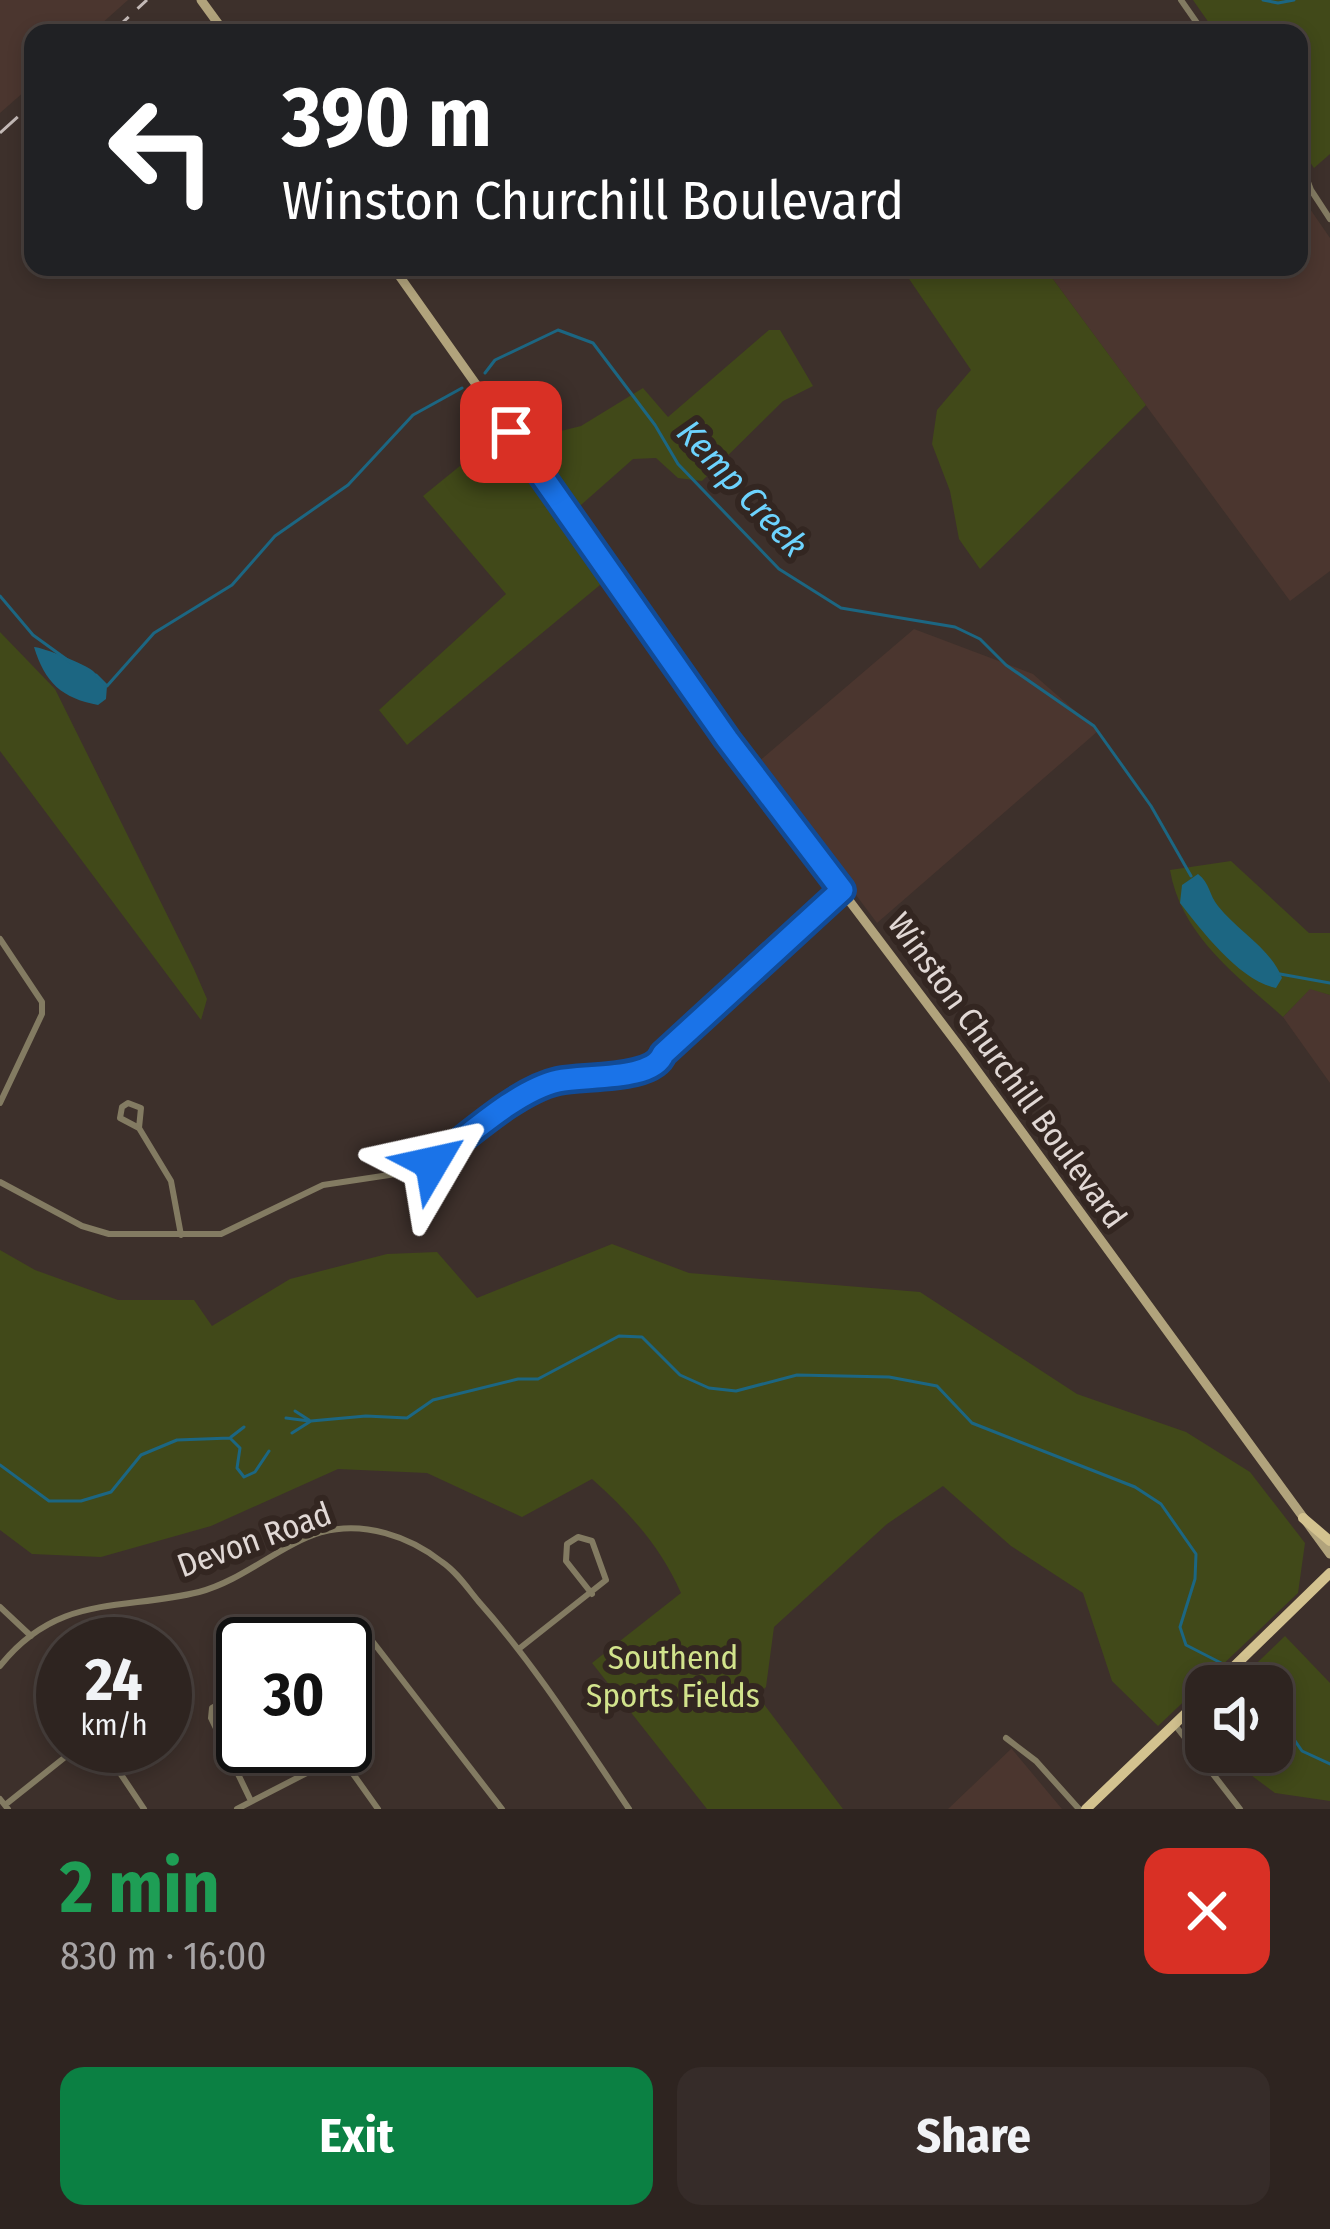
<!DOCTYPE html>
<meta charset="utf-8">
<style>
:root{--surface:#2e2420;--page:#362c29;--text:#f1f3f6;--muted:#a7a4a5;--line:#49413e;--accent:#0b8043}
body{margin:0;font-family:"Fira Sans Condensed",sans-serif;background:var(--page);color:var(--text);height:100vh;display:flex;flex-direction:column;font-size:45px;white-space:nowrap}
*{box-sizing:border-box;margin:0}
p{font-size:39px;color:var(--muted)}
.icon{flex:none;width:66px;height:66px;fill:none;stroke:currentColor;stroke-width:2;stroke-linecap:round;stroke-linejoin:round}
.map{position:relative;height:1809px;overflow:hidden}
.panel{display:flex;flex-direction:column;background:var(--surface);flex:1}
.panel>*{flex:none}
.guide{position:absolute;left:24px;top:24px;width:1284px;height:252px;border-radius:24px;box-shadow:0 6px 18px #0003,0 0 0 3px var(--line);background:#202124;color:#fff;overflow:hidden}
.fabs{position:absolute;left:1185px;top:1665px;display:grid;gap:24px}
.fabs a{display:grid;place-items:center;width:108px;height:108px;border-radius:24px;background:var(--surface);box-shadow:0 6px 18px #0003,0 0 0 3px var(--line);font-size:60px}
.speed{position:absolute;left:36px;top:1617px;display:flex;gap:24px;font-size:60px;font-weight:700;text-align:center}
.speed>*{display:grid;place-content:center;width:156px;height:156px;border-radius:50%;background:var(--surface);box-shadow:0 6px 18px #0003,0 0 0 3px var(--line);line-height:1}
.speed small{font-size:30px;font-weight:400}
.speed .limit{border:6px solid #111;border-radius:18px;background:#fff;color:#111}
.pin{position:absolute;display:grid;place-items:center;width:102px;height:102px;color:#fff;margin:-51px;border-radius:24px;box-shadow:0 6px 18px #0006}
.me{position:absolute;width:132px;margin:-66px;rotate:54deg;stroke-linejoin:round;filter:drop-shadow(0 0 9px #0008)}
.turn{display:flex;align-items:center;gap:42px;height:252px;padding:0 60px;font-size:54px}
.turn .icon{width:156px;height:156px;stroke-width:2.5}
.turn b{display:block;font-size:84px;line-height:102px}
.round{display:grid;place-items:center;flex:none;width:126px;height:126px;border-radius:24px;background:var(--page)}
.overview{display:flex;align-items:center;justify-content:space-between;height:204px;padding:0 60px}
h1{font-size:72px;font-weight:700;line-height:90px;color:#1e9e55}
.action{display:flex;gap:24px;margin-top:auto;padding:24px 60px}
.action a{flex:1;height:138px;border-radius:24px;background:var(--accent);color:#fff;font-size:48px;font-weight:700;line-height:138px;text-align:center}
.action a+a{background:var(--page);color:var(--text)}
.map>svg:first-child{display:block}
.built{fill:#4b362f}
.green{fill:#414919}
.water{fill:#1c6682}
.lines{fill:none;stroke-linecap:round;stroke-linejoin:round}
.stream{stroke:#1c6682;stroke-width:3}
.street{stroke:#837b62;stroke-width:6}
.secondary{stroke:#b1a37c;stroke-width:9}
.primary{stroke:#d3c28f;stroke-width:10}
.rail{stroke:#c3b9b6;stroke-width:3;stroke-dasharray:24 12;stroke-linecap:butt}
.route-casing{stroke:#114b97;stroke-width:30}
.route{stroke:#1a73e8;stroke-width:21}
.labels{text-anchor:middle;stroke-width:12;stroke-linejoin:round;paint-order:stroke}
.street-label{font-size:33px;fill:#e1d8d5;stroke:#332621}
.park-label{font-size:33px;fill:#d2e38c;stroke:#332621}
.water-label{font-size:36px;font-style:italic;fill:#6dd3fe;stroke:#332621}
</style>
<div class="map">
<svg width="1330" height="1809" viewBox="0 0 1330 1809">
<rect width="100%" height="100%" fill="#3d302b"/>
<path class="built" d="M0 0H128L91 33H33V84L0 113Z
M1299 193 1330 238V571L1290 601 1044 267H1299Z
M914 629 1033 674 1098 731 877 923 757 763Z
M1310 988 1330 995V1083L1283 1017Z
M1011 1748 1062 1809H948L1011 1749Z"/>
<path class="green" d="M1193 0H1330V154L1314 168 1299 146V33H1216Z
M901 267H1044L1146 405 980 569 959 539 950 491 932 444 937 410 971 370Z
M769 330H780L813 386 783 401 702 481 678 478 656 458 633 459 564 520 606 580 407 745 379 710 506 594 423 496 519 418 553 433 581 426 643 388 668 417Z
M0 632 55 689 194 969 207 999 201 1020 0 751Z
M1231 861 1309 933H1330V995L1310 989 1283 1017C1236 975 1181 935 1170 870Z
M612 1244 689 1273 920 1292 1077 1394 1186 1432 1250 1472 1305 1543 1298 1593 1158 1726 1112 1681 1083 1593 1011 1546 943 1486 887 1524 774 1627 766 1687 757 1695 843 1809H707L592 1663 681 1593C661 1547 629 1512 592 1479L522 1517 427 1473 338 1469 211 1526 101 1557 32 1554 0 1530V1250L35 1270 118 1300H194L212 1326 290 1279 387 1254 437 1252 477 1298Z
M1285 1636 1330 1683V1801L1275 1793 1220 1752H1272V1686H1233Z"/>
<path class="water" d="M34 647C42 647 87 665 93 671 98 675 102 682 107 686L106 699 98 705C62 698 45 683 34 647Z
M1198 874C1210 883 1209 895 1218 906 1238 931 1271 949 1282 978L1276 988C1240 981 1202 931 1180 903L1182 885Z"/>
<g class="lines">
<path class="stream" d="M1263 0 1278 3 1294 0
M485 373 495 360 558 330 593 343 655 425 678 464 779 569 841 608 955 627 980 639 1006 665 1094 726 1151 806 1191 876
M0 596 33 635 73 664
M96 675 107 686 154 633 232 585 275 536 348 485 413 415 462 388
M1280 974 1330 983
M295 1411 309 1420
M286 1418 309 1421
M292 1433 311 1421 366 1416 407 1418 433 1400 518 1379H538L619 1336 642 1337 680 1375 709 1388 736 1391 797 1375 889 1377 937 1386 972 1423 1135 1487 1161 1504 1196 1554 1195 1579 1180 1627 1186 1645 1227 1666
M231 1437 244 1427
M0 1465 49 1501H81L111 1492 141 1455 177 1440 230 1438 240 1448 237 1468 244 1477 255 1472 269 1451
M1232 1674 1240 1686
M1272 1718 1289 1732 1302 1751 1330 1764"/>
<path class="street" d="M1181 0 1204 33
M1299 158 1311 190 1330 219
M0 939 42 1002V1014L0 1103
M128 1103 141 1108 139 1128 120 1118 122 1107Z
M139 1128 171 1181 181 1235
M0 1182 82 1226 109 1234H221L323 1185 409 1172 432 1163 541 1085 647 1071 660 1063 663 1055 841 890
M0 1607 31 1636
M331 1644 353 1632 366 1633 502 1809
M520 1648 606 1580 592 1541 578 1537 567 1544 566 1561 592 1594
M0 1666C58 1593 122 1611 199 1592 244 1580 279 1545 322 1532 364 1521 409 1536 442 1562 457 1572 468 1589 479 1602 536 1666 581 1738 629 1809
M243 1691 212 1708 211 1718 251 1801
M1175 1725 1240 1809
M1006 1738 1036 1761 1079 1809
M102 1746 144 1809
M0 1799 8 1809
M5 1805 79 1746
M237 1809 330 1761 346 1764 378 1809"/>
<path class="secondary" d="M201 0 225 33
M393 267 727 739 962 1050 1330 1554"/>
<path class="primary" d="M1303 1518 1330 1541
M1214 1686 1330 1573
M1086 1809 1206 1694"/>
<path class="rail" d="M111 33 147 0
M0 133 33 103"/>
</g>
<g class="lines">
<defs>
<path id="route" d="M432 1163C467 1137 517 1090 558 1081 585 1075 653 1081 663 1054L842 890 727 739 511 432"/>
</defs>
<use href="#route" class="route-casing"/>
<use href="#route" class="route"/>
</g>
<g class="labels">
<g class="street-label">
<text transform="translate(1008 1070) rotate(54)" y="12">Winston Churchill Boulevard</text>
<text transform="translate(254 1539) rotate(-20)" y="12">Devon Road</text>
</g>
<g class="park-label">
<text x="673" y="1669">Southend<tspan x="673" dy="38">Sports Fields</tspan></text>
</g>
<g class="water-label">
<text transform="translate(743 488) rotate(47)" y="13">Kemp Creek</text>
</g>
</g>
</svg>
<div class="fabs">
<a><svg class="icon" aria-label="sound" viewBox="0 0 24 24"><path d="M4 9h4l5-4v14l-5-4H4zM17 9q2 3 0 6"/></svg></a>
</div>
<div class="speed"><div>24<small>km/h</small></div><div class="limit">30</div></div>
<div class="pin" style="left:511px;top:432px;background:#d93025"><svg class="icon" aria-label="arrive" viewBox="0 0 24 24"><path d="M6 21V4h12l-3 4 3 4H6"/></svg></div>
<svg class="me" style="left:432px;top:1163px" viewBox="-20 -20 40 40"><path d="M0-17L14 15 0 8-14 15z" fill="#1a73e8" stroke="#fff" stroke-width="4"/></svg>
<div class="guide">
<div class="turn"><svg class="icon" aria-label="left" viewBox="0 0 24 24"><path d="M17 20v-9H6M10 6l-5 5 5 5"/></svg><div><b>390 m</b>Winston Churchill Boulevard</div></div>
</div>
</div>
<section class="panel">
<div class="overview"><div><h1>2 min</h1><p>830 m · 16:00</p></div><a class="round" style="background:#d93025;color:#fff"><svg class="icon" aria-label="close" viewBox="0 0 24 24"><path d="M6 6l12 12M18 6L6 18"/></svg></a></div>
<div class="action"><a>Exit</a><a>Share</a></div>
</section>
